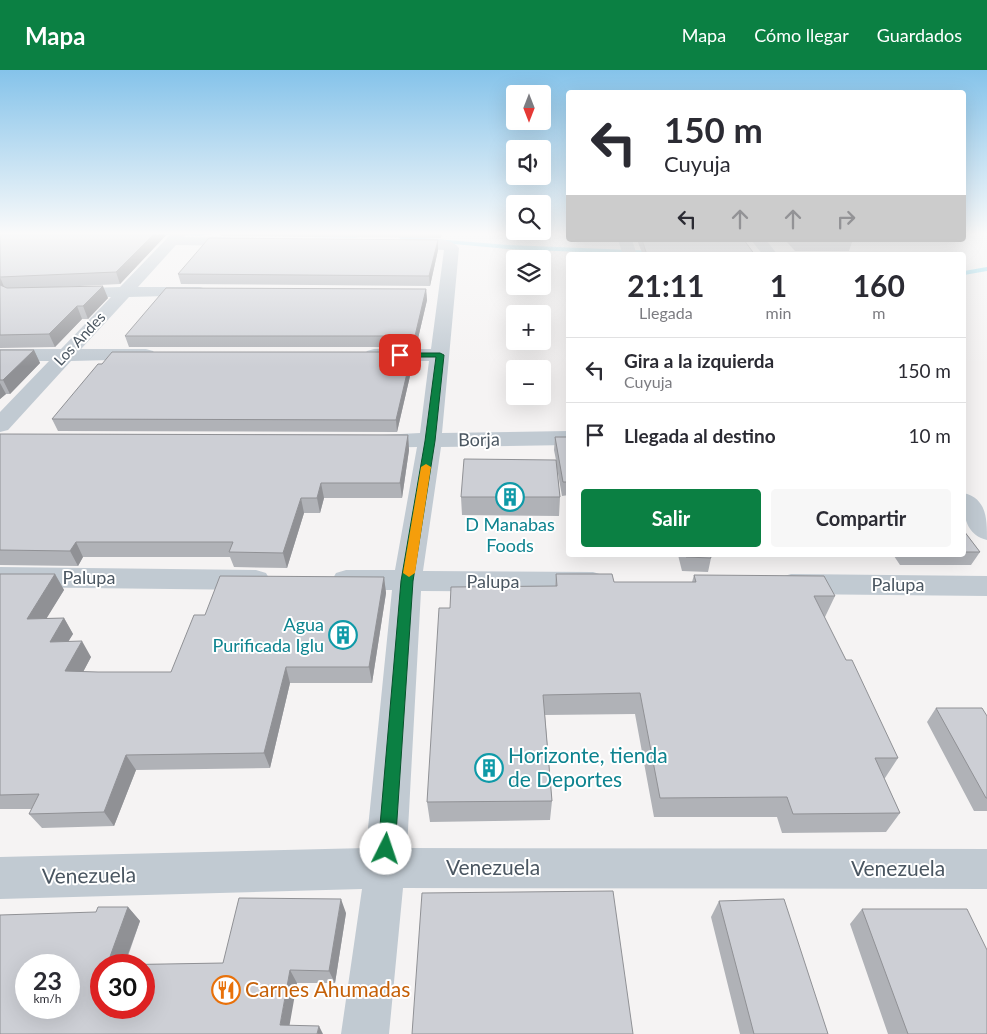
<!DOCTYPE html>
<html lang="es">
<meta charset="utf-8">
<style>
:root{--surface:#fff;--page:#f7f7f7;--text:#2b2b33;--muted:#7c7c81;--line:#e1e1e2;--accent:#0b8043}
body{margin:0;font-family:Lato,sans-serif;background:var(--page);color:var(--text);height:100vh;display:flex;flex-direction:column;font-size:19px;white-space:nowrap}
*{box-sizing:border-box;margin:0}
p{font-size:16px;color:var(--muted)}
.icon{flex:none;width:28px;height:28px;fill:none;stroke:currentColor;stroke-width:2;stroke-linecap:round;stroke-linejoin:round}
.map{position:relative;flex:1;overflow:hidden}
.side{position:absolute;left:566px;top:182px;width:400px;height:305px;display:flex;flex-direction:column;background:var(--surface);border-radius:5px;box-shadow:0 5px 20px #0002}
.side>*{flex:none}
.top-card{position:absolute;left:566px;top:20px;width:400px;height:152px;border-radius:5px;box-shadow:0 5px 20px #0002;background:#fff;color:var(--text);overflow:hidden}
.needle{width:32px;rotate:180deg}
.tools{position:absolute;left:506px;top:15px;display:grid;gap:10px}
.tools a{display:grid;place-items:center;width:45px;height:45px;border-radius:5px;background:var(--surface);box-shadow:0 5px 20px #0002;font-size:25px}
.speed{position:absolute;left:15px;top:884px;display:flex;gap:10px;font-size:25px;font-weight:700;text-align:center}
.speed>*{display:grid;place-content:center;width:65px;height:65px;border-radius:50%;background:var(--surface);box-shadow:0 5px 20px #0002;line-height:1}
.speed small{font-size:12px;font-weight:400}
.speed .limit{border:8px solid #d22;background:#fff;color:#111}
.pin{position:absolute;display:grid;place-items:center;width:42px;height:42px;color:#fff;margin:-21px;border-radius:10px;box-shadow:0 2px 8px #0006}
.me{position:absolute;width:55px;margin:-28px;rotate:4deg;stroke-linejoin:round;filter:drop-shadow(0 0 4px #0008)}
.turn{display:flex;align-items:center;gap:18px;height:105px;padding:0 15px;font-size:22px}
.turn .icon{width:65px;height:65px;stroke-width:2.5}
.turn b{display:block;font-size:35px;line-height:42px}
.lanes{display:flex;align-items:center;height:48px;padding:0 15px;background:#0003;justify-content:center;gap:25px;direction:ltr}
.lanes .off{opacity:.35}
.eta{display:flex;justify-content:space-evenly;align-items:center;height:85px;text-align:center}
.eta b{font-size:30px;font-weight:700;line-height:35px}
.button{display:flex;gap:10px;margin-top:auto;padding:10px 15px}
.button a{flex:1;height:58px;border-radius:5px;background:var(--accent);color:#fff;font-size:20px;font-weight:700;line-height:58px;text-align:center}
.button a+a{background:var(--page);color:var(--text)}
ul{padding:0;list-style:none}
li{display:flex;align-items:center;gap:15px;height:65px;padding:0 15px;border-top:1px solid var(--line)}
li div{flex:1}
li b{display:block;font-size:19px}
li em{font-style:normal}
header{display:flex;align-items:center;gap:30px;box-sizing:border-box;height:70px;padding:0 25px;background:var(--accent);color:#fff}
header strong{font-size:24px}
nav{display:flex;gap:28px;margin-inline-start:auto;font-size:18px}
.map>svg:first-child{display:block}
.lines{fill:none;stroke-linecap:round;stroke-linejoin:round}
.stream{fill:#90daee;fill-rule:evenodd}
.minor{fill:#c1cad2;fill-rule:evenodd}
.wall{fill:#b0b2b7}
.shaded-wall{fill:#909195}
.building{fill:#cdcfd5;stroke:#909195;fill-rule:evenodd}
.route{fill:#0b8043;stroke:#07532c}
.slow{fill:#f59e0b}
.labels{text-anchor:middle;stroke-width:4;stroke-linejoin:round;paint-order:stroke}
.far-street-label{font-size:15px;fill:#4a5661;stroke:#fff}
.street-label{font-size:18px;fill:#4a5661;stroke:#fff}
.culture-label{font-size:18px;fill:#0d838f;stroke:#fff}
.near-culture-label{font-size:21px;fill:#0d838f;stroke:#fff;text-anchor:start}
.near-street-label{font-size:21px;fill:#4a5661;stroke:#fff}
.near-food-label{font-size:21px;fill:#c56008;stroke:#fff;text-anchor:start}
</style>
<header>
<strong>Mapa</strong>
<nav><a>Mapa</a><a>Cómo llegar</a><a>Guardados</a></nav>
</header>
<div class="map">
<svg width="987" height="964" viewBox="0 0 987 964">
<rect width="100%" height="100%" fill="#f5f3f3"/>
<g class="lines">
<path class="stream" d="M135 162H227L200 166 138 164Z
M313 164H356L359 166 356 168 311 167Z
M398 166 508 175 655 181 658 183 655 185 508 179 400 169Z
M987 197V201L964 205V201Z"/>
<path class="minor" d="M173 162H188L184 167 243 168 250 172 243 176 176 175 138 217H200L206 219 208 222 206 225 129 227 81 279H146L153 281 156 285 153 289 71 291 8 360 0 362V342L49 291H0V279H61L111 227H68L60 222 62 219 120 217Z
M401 170C417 170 449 164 459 178L442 363 569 361V375L441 377 423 501 593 502 603 505 607 512 603 519 593 522 421 521 407 778 987 779V819L403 818 389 964H341L362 819 0 829V787L366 778 392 520H346L336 517 332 510 336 503 346 500H395L417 377 370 378 362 376 359 371 362 366 420 363 429 291H374L367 289 364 285 367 281 374 279H431L444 180 396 177 394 174Z
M618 170H632L637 185H623Z
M751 170H766L778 185H763Z
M964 423C987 429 987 449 987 470 964 464 963 443 964 423Z
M0 497 256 500 266 503 270 510 266 517 256 520 0 517Z
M791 504 987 506V526L791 524 781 521 777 514 781 507Z"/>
</g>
<path class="wall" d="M0 162H169L120 214 60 217 108 228 88 249H82L55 277 0 278Z
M220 162H442L441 168 221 166Z
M438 170V180L430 216 181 214 178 204Z
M637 170H744L755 185H643Z
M785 170H850L852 172 849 181H795Z
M426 219 427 230 416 277H129L125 266Z
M0 280H34L40 293 10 324H6L0 329Z
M412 282 413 293 397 362 58 361 52 349Z
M0 364 408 365 409 380 402 428H324L320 443H304L287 498 234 497 230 487H83L78 496 0 495Z
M555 367H569V425L562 426 557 398 560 427 559 446 462 445 461 427 556 390 554 380Z
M964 461 980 482 971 495H900L894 486H773L772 485H964Z
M678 485H710L711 488 708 502 682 501Z
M0 504H55L64 520 46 548H64L73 564 68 571 91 587 83 602H171L205 545 384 507 386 523 372 613H290L270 698 136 700 114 756 42 758 29 744 32 739H0Z
M556 504 614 512H692L694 505 835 526 825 547H824L846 590 898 688 885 708H884L900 743 886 762 782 763 777 747H654L635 644 545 645 552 731 550 750 430 752 427 732 450 538 555 516Z
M936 638 987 646V741H974L927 652Z
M719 831 828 964H740L711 847Z
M128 837 140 851 125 895 223 893 346 843 335 913H297L0 964 96 842Z
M862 839 987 964H888L850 854Z"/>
<path class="shaded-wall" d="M156 162H169L120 214 116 202Z
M438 170V180L430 216 429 206Z
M0 207 5 219 0 217Z
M103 216 108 228 88 249 83 236Z
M426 219 427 230 416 277 415 266Z
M77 236 82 249 55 277 49 264Z
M34 280 40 293 10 324 3 310Z
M412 282 413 293 397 362 396 350Z
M0 313 6 324 0 329Z
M408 365 409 380 402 428 400 413Z
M321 413 324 428 320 443 317 428Z
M301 428 304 443 287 498 283 483Z
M76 472 83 487 78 496 70 481Z
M55 504 64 520 37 564 27 549Z
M384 507 386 523 372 613 369 597Z
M64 548 73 564 59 587 50 572Z
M82 571 91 587 75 617 65 601Z
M286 597 290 613 270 698 264 683Z
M126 685 136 700 114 756 104 742Z
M341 829 346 843 335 913 329 901Z
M128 837 140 851 124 895H107Z
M290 900 297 913 288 964 280 955Z
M319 956 323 964H317Z"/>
<path class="building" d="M0 162H156L116 202 0 207Z
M209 168 438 170 429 206 178 204Z
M642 170H744L755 185H647Z
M796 170H850L852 172H798Z
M0 215 7 218 103 216 83 236H77L49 264 0 265Z
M166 218 426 219 415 266H125Z
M0 280H34L3 310H0Z
M112 282H412L396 350 52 349 98 294H102Z
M0 364 408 365 400 413H321L317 428H301L283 483 229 482 233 472H76L70 481 0 480Z
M555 367H569V412H563Z
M464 389 556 390 560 427H461Z
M964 461 980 482H964Z
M685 485H710L711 488 686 487Z
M0 504H55L27 549 64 548 50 572 82 571 65 601 98 602H171L194 545H205L220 506 384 507 369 597H286L264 683 126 685 104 742 29 744 39 724 0 725Z
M556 504H612L614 512H696L694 505 824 506 835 526H814L846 590H852L898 688H875L900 743 793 744 787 727 660 728 640 623 543 625 552 731 427 732 439 538H450L451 517 557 516Z
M936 638H982L987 646V728H986Z
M613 821 633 964H412L422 823Z
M239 828 341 829 329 901 290 900 280 955 319 956 317 964H0V845L96 842 98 837H128L107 895 223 893ZM26 895H69V938H26ZM101 895H144V938H101Z
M784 829 828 964H754L719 831Z
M862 839H967L987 880V964H908Z"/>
<linearGradient id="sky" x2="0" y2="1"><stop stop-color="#85c3ea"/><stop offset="0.55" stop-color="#fafafa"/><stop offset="1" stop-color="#fafafa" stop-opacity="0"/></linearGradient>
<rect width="987" height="297" fill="url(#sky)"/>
<path class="route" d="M400 283H440L444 285 435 371 413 511 395 779 392 785 386 787 381 785 378 779 401 511 425 371 436 287H398L396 285Z"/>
<path class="slow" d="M426 394 431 397 415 503 409 507 403 503 421 397Z"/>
<defs>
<symbol id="building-ring" viewBox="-11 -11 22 22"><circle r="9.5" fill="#fff" stroke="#0f9aa8" stroke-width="1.5"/><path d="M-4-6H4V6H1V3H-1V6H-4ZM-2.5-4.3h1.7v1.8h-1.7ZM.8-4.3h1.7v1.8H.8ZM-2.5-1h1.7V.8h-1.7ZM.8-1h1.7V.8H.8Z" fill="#0f9aa8"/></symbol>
<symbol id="restaurant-ring" viewBox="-11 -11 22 22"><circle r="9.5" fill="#fff" stroke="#e8710a" stroke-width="1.5"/><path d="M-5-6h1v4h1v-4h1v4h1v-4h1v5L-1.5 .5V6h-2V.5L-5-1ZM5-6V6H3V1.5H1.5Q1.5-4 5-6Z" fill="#e8710a"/></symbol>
</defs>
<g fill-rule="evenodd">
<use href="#building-ring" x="494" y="411" width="32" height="32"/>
<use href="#building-ring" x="327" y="549" width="32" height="32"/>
<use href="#building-ring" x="473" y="682" width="32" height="32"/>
<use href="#restaurant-ring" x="210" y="904" width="32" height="32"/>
</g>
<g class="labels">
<g class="far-street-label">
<text transform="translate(80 269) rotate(-47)" y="5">Los Andes</text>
</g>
<g class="street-label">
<text transform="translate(479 370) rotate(-1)" y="6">Borja</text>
<text x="89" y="514">Palupa</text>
<text x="493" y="518">Palupa</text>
<text x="898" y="521">Palupa</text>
</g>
<g class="culture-label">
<text x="510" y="461">D Manabas<tspan x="510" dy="21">Foods</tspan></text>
<text x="324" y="561" text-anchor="end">Agua<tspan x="324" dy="21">Purificada Iglu</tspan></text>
</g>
<g class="near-culture-label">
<text x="508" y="693">Horizonte, tienda<tspan x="508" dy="24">de Deportes</tspan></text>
</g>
<g class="near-street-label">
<text x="493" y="805">Venezuela</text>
<text x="898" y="806">Venezuela</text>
<text transform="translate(89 806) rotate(-1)" y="7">Venezuela</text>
</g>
<g class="near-food-label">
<text x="245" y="927">Carnes Ahumadas</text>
</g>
</g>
</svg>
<div class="tools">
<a><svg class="needle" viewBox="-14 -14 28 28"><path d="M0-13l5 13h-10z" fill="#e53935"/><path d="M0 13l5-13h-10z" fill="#7c7c81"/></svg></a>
<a><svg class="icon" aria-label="sound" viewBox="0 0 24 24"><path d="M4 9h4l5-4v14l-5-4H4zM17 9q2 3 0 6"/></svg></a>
<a><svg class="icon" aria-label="search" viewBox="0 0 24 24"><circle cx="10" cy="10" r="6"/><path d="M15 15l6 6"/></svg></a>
<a><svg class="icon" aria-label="layers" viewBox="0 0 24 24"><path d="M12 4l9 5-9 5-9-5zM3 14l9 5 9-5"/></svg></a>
<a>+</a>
<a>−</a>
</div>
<div class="speed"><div>23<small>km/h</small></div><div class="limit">30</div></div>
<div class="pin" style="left:400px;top:285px;background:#d93025"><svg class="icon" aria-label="arrive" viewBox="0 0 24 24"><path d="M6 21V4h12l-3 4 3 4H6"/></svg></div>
<svg class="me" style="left:386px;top:779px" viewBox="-20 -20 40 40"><circle r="19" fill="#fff"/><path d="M0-13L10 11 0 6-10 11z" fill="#0b8043"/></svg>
<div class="top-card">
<div class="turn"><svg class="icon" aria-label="left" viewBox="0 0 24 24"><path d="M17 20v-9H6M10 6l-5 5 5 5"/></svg><div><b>150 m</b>Cuyuja</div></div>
<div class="lanes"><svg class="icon" aria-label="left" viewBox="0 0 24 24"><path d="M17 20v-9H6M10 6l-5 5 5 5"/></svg><svg class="icon off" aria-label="ahead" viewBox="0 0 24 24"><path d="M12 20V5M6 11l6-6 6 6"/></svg><svg class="icon off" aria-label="ahead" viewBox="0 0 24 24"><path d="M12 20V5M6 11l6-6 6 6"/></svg><svg class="icon off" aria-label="right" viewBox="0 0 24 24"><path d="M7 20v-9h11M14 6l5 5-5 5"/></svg></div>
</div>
<section class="side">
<div class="eta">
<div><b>21:11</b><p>Llegada</p></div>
<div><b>1</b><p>min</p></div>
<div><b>160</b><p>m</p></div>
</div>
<ul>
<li><svg class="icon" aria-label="left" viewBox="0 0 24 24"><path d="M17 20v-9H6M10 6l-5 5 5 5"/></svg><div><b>Gira a la izquierda</b><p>Cuyuja</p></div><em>150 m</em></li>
<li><svg class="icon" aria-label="arrive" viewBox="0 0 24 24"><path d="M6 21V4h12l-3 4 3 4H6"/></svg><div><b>Llegada al destino</b></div><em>10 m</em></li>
</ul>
<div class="button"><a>Salir</a><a>Compartir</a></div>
</section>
</div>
